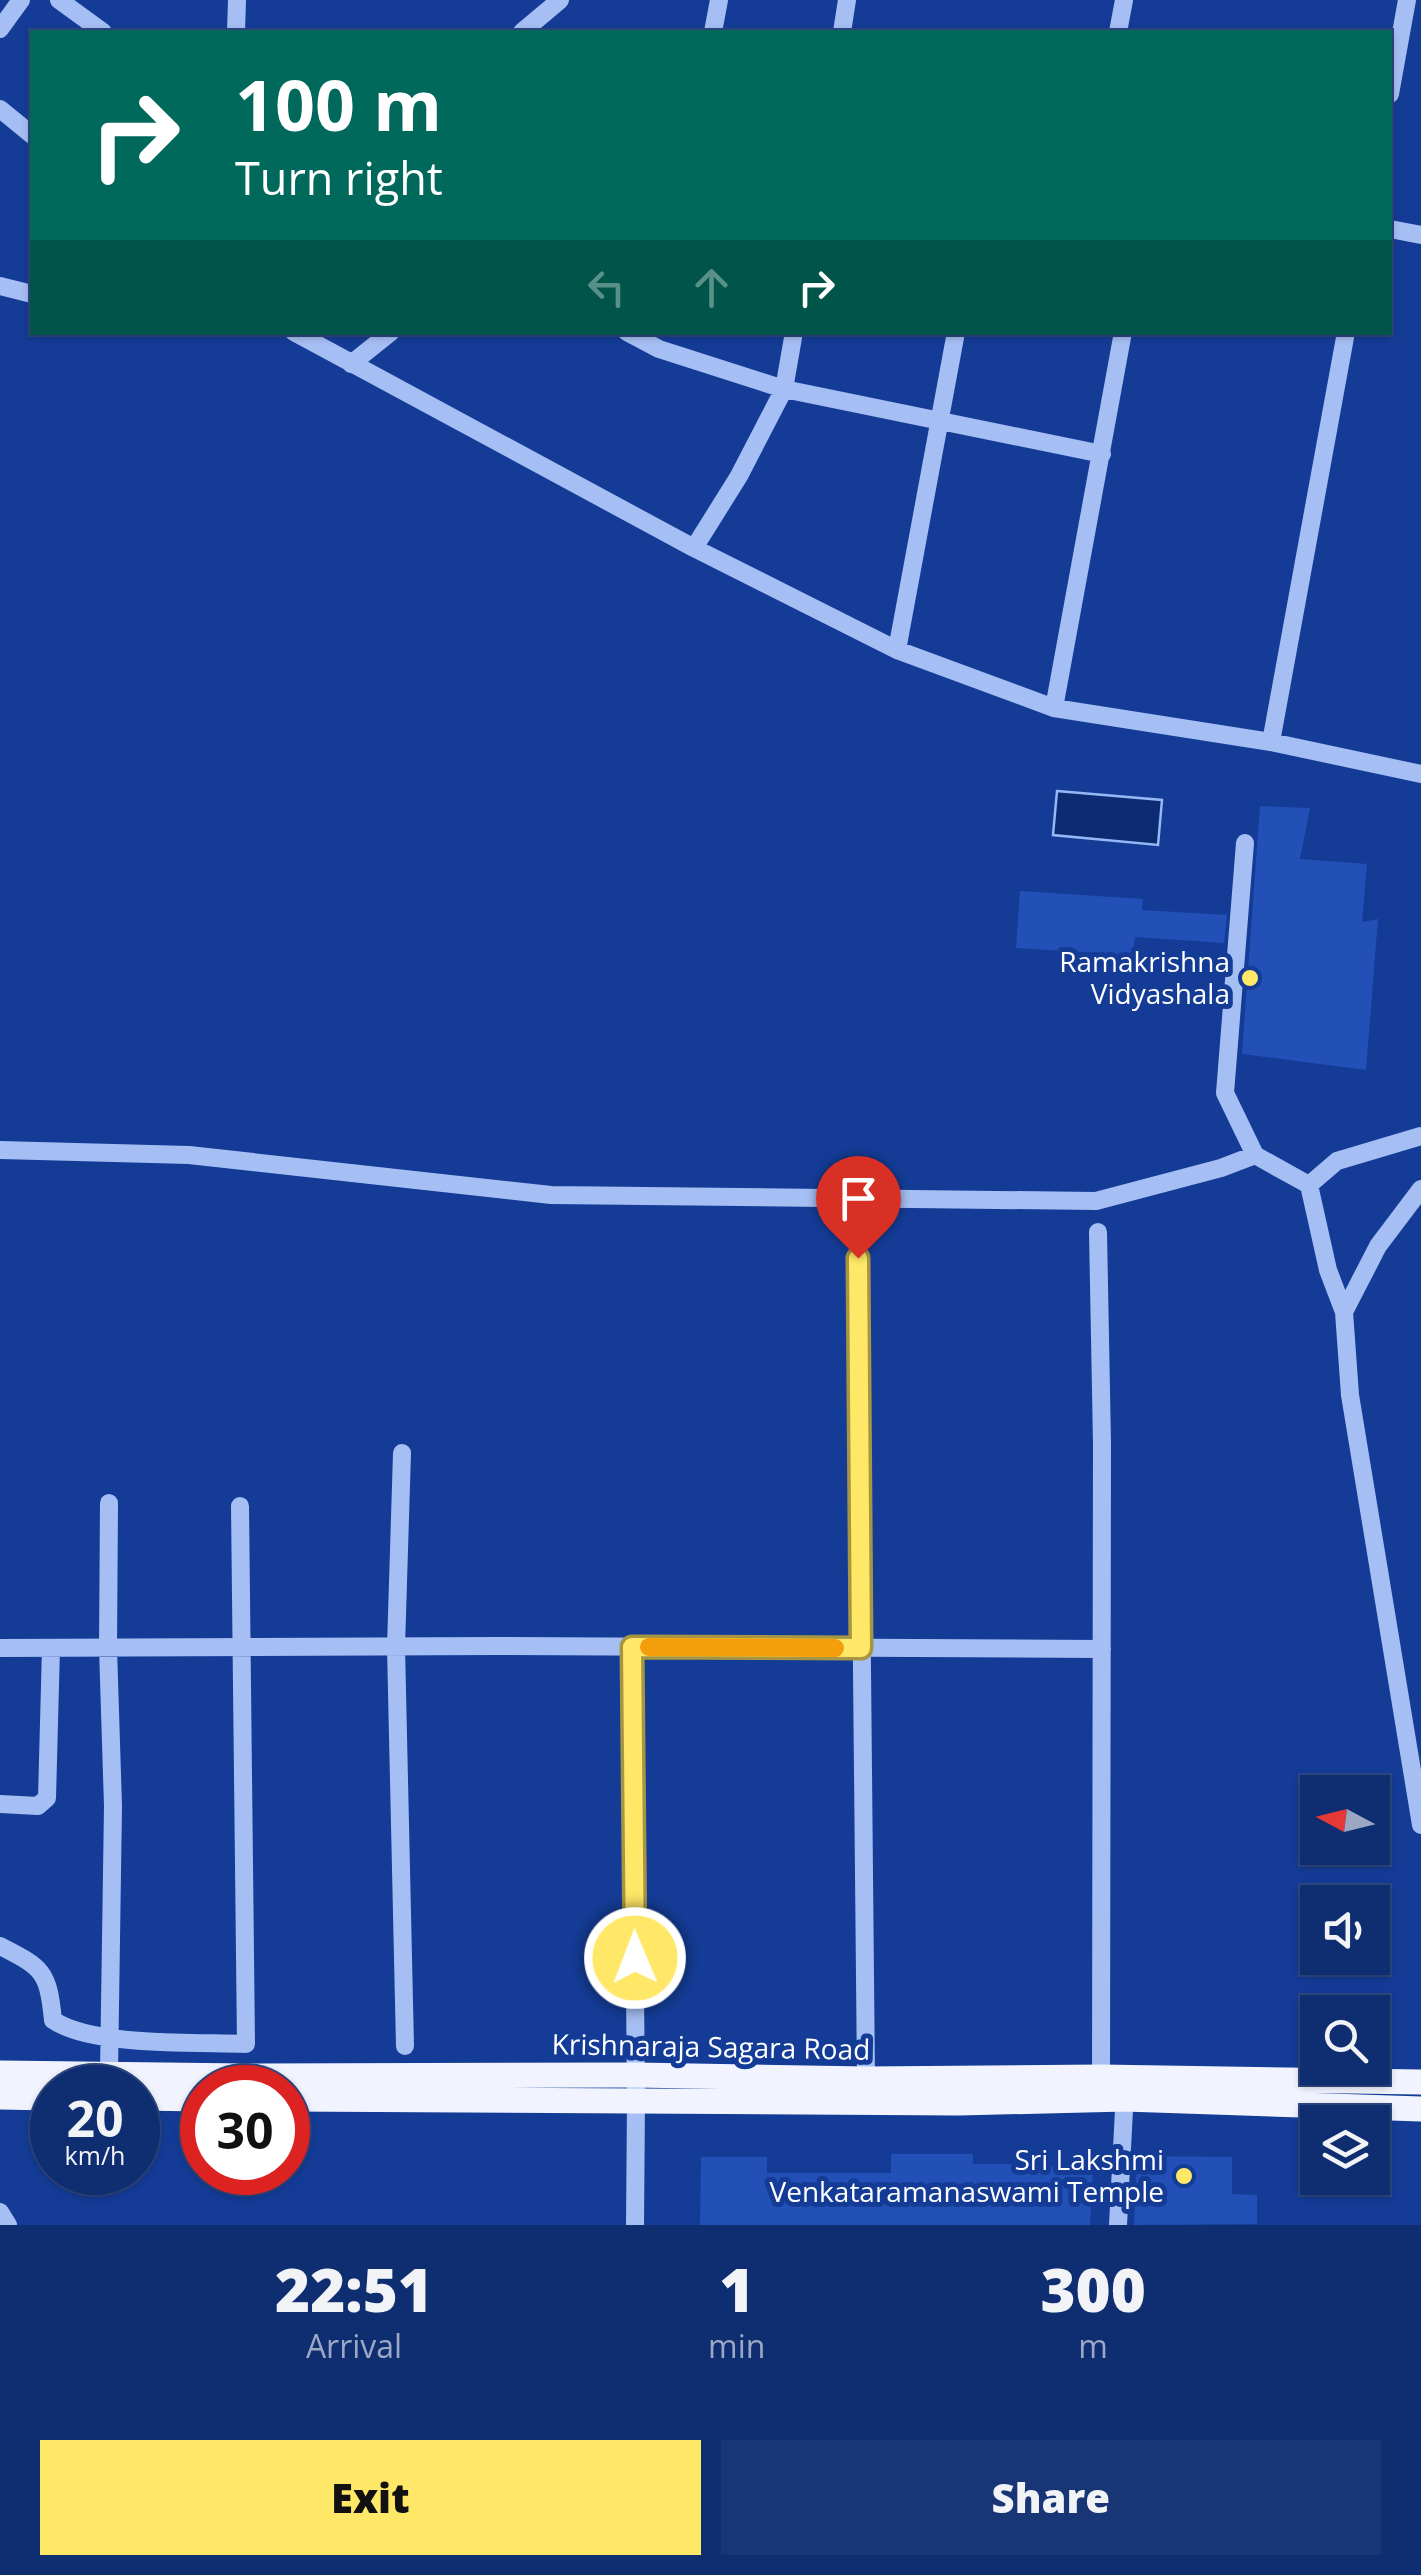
<!DOCTYPE html>
<style>
:root{--surface:#0f2d71;--page:#183576;--text:#f1f3f6;--muted:#9ba8c3;--line:#2f4984;--accent:#ffe767}
body{margin:0;font-family:"Open Sans",sans-serif;background:var(--page);color:var(--text);height:100vh;display:flex;flex-direction:column;font-size:38px;white-space:nowrap}
*{box-sizing:border-box;margin:0}
p{font-size:32px;color:var(--muted)}
.icon{flex:none;width:55px;height:55px;fill:none;stroke:currentColor;stroke-width:2;stroke-linecap:round;stroke-linejoin:round}
.map{position:relative;height:2225px;overflow:hidden}
.drawer{display:flex;flex-direction:column;background:var(--surface);flex:1}
.drawer>*{flex:none}
.hud{position:absolute;left:30px;top:30px;width:1362px;height:305px;border-radius:0px;box-shadow:0 2px 8px #0004,0 0 0 2px var(--line);background:#00695c;color:#fff;overflow:hidden}
.needle{width:65px;rotate:277deg}
.fabs{position:absolute;left:1300px;top:1775px;display:grid;gap:20px}
.fabs a{display:grid;place-items:center;width:90px;height:90px;border-radius:0px;background:var(--surface);box-shadow:0 2px 8px #0004,0 0 0 2px var(--line);font-size:50px}
.speed{position:absolute;left:30px;top:2065px;display:flex;gap:20px;font-size:50px;font-weight:700;text-align:center}
.speed>*{display:grid;place-content:center;width:130px;height:130px;border-radius:50%;background:var(--surface);box-shadow:0 2px 8px #0004,0 0 0 2px var(--line);line-height:1}
.speed small{font-size:25px;font-weight:400}
.speed .limit{border:15px solid #d22;background:#fff;color:#111}
.pin{position:absolute;display:grid;place-items:center;width:85px;height:85px;color:#fff;margin:-102px -42px;border-radius:50% 50% 50% 0;rotate:-45deg;box-shadow:0 0 10px #0007}
.pin .icon{rotate:45deg}
.me{position:absolute;width:110px;margin:-55px;rotate:359deg;stroke-linejoin:round;filter:drop-shadow(0 0 8px #0008)}
.turn{display:flex;align-items:center;gap:35px;height:210px;padding:0 40px;font-size:45px}
.turn .icon{width:130px;height:130px;stroke-width:2.5}
.turn b{display:block;font-size:70px;line-height:85px}
.lanes{display:flex;align-items:center;height:95px;padding:0 40px;background:#0003;justify-content:center;gap:50px;direction:ltr}
.lanes .off{opacity:.35}
.eta{display:flex;justify-content:space-evenly;align-items:center;height:170px;text-align:center}
.eta b{font-size:60px;font-weight:800;line-height:70px}
.button{display:flex;gap:20px;margin-top:auto;padding:20px 40px}
.button a{flex:1;height:115px;border-radius:0px;background:var(--accent);color:#111;font-size:40px;font-weight:800;line-height:115px;text-align:center}
.button a+a{background:var(--page);color:var(--text)}
.map>svg:first-child{display:block}
.water{fill:#0c2b73;stroke:#97b7f5;stroke-width:2.5}
.building{fill:#2250b6}
.lines{fill:none;stroke-linecap:round;stroke-linejoin:round}
.minor{stroke:#a5bef3;stroke-width:18}
.major{stroke:#f1f4ff;stroke-width:25}
.route-casing{stroke:#a69643;stroke-width:25}
.route{stroke:#ffe767;stroke-width:18}
.slow{stroke:#f59e0b;stroke-width:18}
.poi-dot{fill:#ffe767;stroke:#143c97;stroke-width:4}
.labels{text-anchor:middle;stroke-width:10;stroke-linejoin:round;paint-order:stroke}
.poi-label{font-size:28px;fill:#fff;stroke:#143c97;text-anchor:end}
.street-label{font-size:28px;fill:#fff;stroke:#143c97}
</style>
<div class="map">
<svg width="1421" height="2225" viewBox="0 0 1421 2225">
<rect width="100%" height="100%" fill="#143c97"/>
<path class="water" d="M1057 791 1162 800 1158 845 1053 835Z"/>
<path class="building" d="M1260 806 1310 808 1300 859 1367 864 1362 922 1378 919 1366 1070 1242 1054Z
M1020 891 1143 899 1142 910 1227 915 1224 943 1135 937 1133 955 1016 948Z
M891 2154H973V2164H1045V2166L1093 2169 1090 2225H700L701 2157H767V2173H891Z
M1137 2156 1232 2157V2194L1257 2195V2224L1134 2225Z"/>
<g class="lines">
<path class="minor" d="M59 0 103 32
M0 29 21 0
M236 32 237 0
M522 32 560 0
M713 32 719 0
M842 32 847 0
M1118 32 1124 0
M1390 94 1407 0
M0 109 32 135
M1390 229 1421 235
M0 286 32 294
M294 332 694 548 897 650 1054 708 1271 742 1421 774
M627 332 659 349 784 389 1102 454
M351 364 391 332
M694 548 739 476 784 389 794 332
M897 650 956 332
M1054 708 1123 332
M1271 742 1346 332
M1245 843 1225 1093 1255 1155
M0 1150 189 1155 551 1195 1096 1201 1221 1168 1255 1155 1309 1185
M1421 1189 1378 1246 1344 1312 1350 1395 1421 1825
M1098 1232 1102 1444 1101 2077
M858 1258 866 2079
M1344 1312 1328 1270 1309 1185 1337 1161 1421 1136
M402 1453 396 1647 405 2046
M632 1647 636 2101 635 2225
M0 1648 497 1646 1102 1649
M0 1804 38 1806 47 1798 51 1648
M0 1946C43 1968 48 1971 53 2020 92 2047 197 2042 246 2044L240 1506
M109 2073 113 1806 108 1648 109 1503
M0 2212 8 2225
M1118 2225 1125 2091"/>
<path class="major" d="M0 2073 245 2076 636 2075 866 2079 1101 2077 1421 2082
M0 2097 52 2098
M138 2098 202 2099
M288 2099 959 2103 1125 2099 1421 2109"/>
</g>
<g class="lines">
<defs>
<path id="route" d="M635 1958 632 1647 861 1648 858 1258"/>
</defs>
<use href="#route" class="route-casing"/>
<use href="#route" class="route"/>
<path class="slow" d="M649 1647 835 1648"/>
</g>
<g class="poi-dot">
<circle cx="1250" cy="978" r="10"/>
<circle cx="1184" cy="2176" r="10"/>
</g>
<g class="labels">
<g class="poi-label">
<text x="1230" y="972">Ramakrishna<tspan x="1230" dy="32">Vidyashala</tspan></text>
<text x="1164" y="2170">Sri Lakshmi<tspan x="1164" dy="32">Venkataramanaswami Temple</tspan></text>
</g>
<g class="street-label">
<text transform="translate(711 2047) rotate(1)" y="10">Krishnaraja Sagara Road</text>
</g>
</g>
</svg>
<div class="fabs">
<a><svg class="needle" viewBox="-14 -14 28 28"><path d="M0-13l5 13h-10z" fill="#e53935"/><path d="M0 13l5-13h-10z" fill="#9ba8c3"/></svg></a>
<a><svg class="icon" aria-label="sound" viewBox="0 0 24 24"><path d="M4 9h4l5-4v14l-5-4H4zM17 9q2 3 0 6"/></svg></a>
<a><svg class="icon" aria-label="search" viewBox="0 0 24 24"><circle cx="10" cy="10" r="6"/><path d="M15 15l6 6"/></svg></a>
<a><svg class="icon" aria-label="layers" viewBox="0 0 24 24"><path d="M12 4l9 5-9 5-9-5zM3 14l9 5 9-5"/></svg></a>
</div>
<div class="speed"><div>20<small>km/h</small></div><div class="limit">30</div></div>
<div class="pin" style="left:858px;top:1258px;background:#d93025"><svg class="icon" aria-label="arrive" viewBox="0 0 24 24"><path d="M6 21V4h12l-3 4 3 4H6"/></svg></div>
<svg class="me" style="left:635px;top:1958px" viewBox="-20 -20 40 40"><circle r="17" fill="#ffe767" stroke="#fff" stroke-width="3"/><path d="M0-11L8 9 0 5-8 9z" fill="#fff"/></svg>
<div class="hud">
<div class="turn"><svg class="icon" aria-label="right" viewBox="0 0 24 24"><path d="M7 20v-9h11M14 6l5 5-5 5"/></svg><div><b>100 m</b>Turn right</div></div>
<div class="lanes"><svg class="icon off" aria-label="left" viewBox="0 0 24 24"><path d="M17 20v-9H6M10 6l-5 5 5 5"/></svg><svg class="icon off" aria-label="ahead" viewBox="0 0 24 24"><path d="M12 20V5M6 11l6-6 6 6"/></svg><svg class="icon" aria-label="right" viewBox="0 0 24 24"><path d="M7 20v-9h11M14 6l5 5-5 5"/></svg></div>
</div>
</div>
<section class="drawer">
<div class="eta">
<div><b>22:51</b><p>Arrival</p></div>
<div><b>1</b><p>min</p></div>
<div><b>300</b><p>m</p></div>
</div>
<div class="button"><a>Exit</a><a>Share</a></div>
</section>
